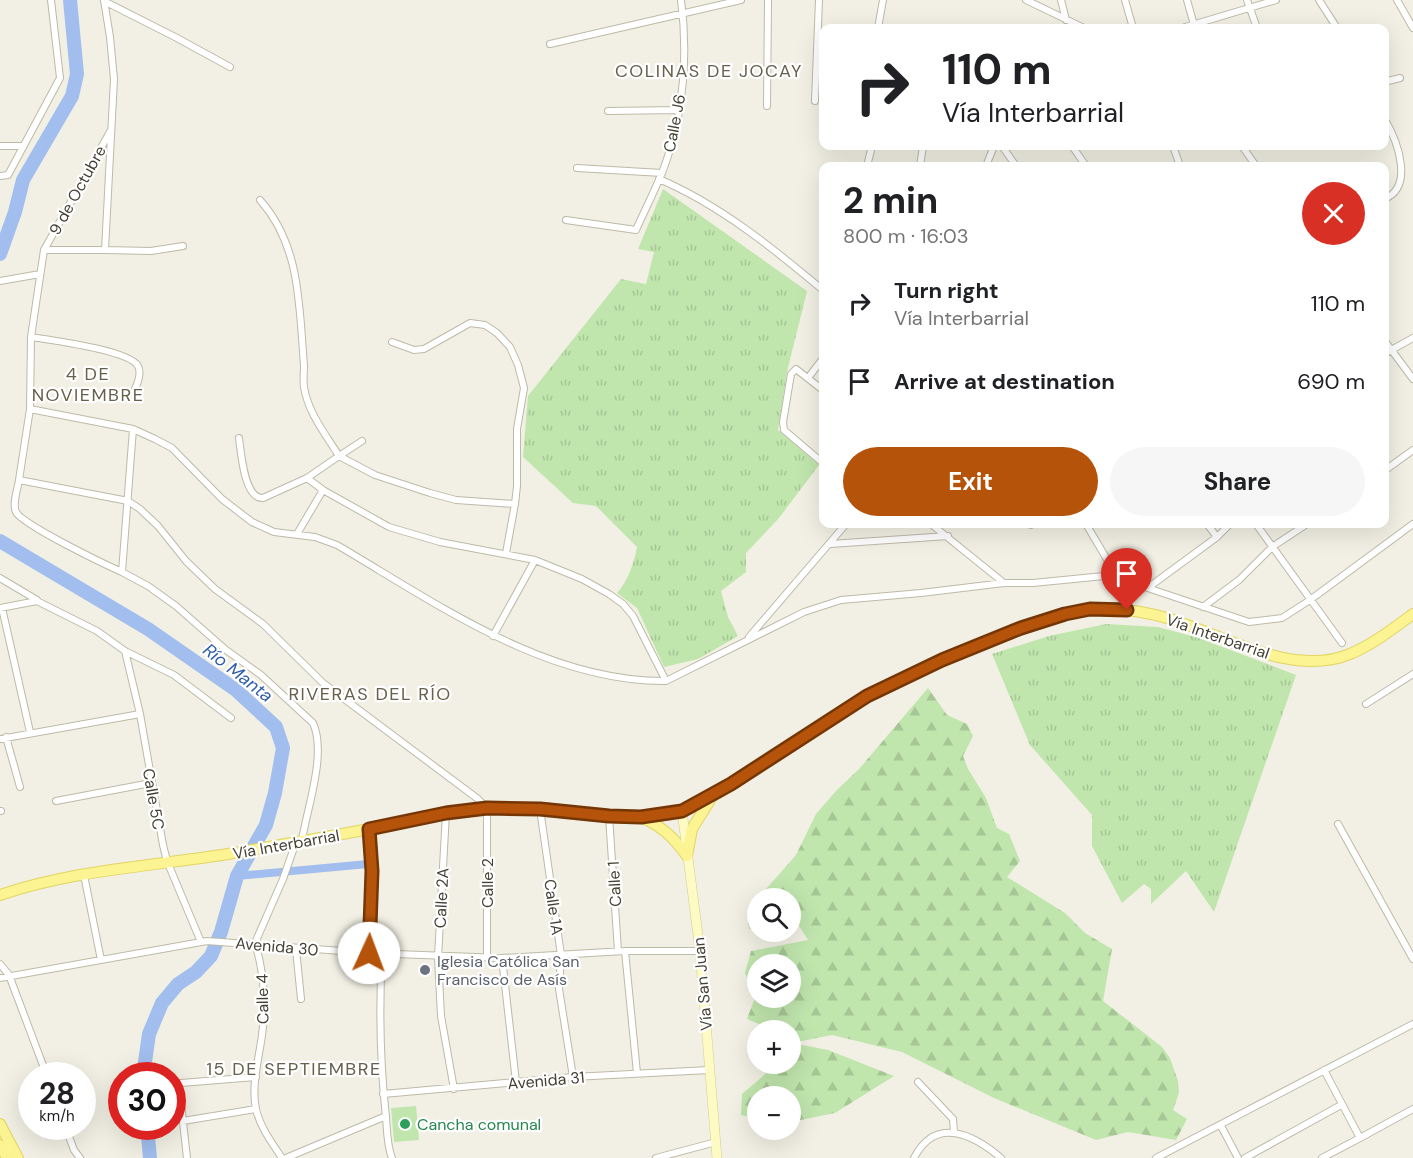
<!DOCTYPE html>
<meta charset="utf-8">
<style>
:root{--surface:#fff;--page:#f6f6f6;--text:#202124;--muted:#757577;--accent:#b45309}
body{margin:0;font-family:"DM Sans",sans-serif;background:var(--page);color:var(--text);height:100vh;display:flex;flex-direction:column;font-size:22px;white-space:nowrap}
*{box-sizing:border-box;margin:0}
p{font-size:20px;color:var(--muted)}
.icon{flex:none;width:33px;height:33px;fill:none;stroke:currentColor;stroke-width:2;stroke-linecap:round;stroke-linejoin:round}
.map{position:relative;flex:1;overflow:hidden}
.sheet{position:absolute;left:819px;top:162px;width:570px;height:366px;display:flex;flex-direction:column;background:var(--surface);border-radius:12px;box-shadow:0 6px 24px #0002}
.sheet>*{flex:none}
.guide{position:absolute;left:819px;top:24px;width:570px;height:126px;border-radius:12px;box-shadow:0 6px 24px #0002;background:#fff;color:var(--text);overflow:hidden}
.buttons{position:absolute;left:747px;top:888px;display:grid;gap:12px}
.buttons a{display:grid;place-items:center;width:54px;height:54px;border-radius:50%;background:var(--surface);box-shadow:0 6px 24px #0002;font-size:30px}
.speed{position:absolute;left:18px;top:1062px;display:flex;gap:12px;font-size:30px;font-weight:700;text-align:center}
.speed>*{display:grid;place-content:center;width:78px;height:78px;border-radius:50%;background:var(--surface);box-shadow:0 6px 24px #0002;line-height:1}
.speed small{font-size:15px;font-weight:400}
.speed .limit{border:9px solid #d22;background:#fff;color:#111}
.pin{position:absolute;display:grid;place-items:center;width:51px;height:51px;color:#fff;margin:-62px -26px;border-radius:50% 50% 50% 0;rotate:-45deg;box-shadow:0 0 6px #0007}
.pin .icon{rotate:45deg}
.me{position:absolute;width:66px;margin:-33px;rotate:2deg;stroke-linejoin:round;filter:drop-shadow(0 0 4px #0008)}
.turn{display:flex;align-items:center;gap:21px;height:126px;padding:0 24px;font-size:27px}
.turn .icon{width:78px;height:78px;stroke-width:2.5}
.turn b{display:block;font-size:42px;line-height:51px}
.round{display:grid;place-items:center;flex:none;width:63px;height:63px;border-radius:32px;background:var(--page)}
.overview{display:flex;align-items:center;justify-content:space-between;height:102px;padding:0 24px}
h1{font-size:36px;font-weight:700;line-height:45px}
.button{display:flex;gap:12px;margin-top:auto;padding:12px 24px}
.button a{flex:1;height:69px;border-radius:36px;background:var(--accent);color:#fff;font-size:24px;font-weight:700;line-height:69px;text-align:center}
.button a+a{background:var(--page);color:var(--text)}
ul{padding:0;list-style:none}
li{display:flex;align-items:center;gap:18px;height:78px;padding:0 24px}
li div{flex:1}
li b{display:block;font-size:22px}
li em{font-style:normal}
.map>svg:first-child{display:block}
.grass{fill:url(#grass-tufts)}
.forest{fill:url(#forest-firs);fill-rule:evenodd}
.pitch{fill:#c0e5ad}
.lines{fill:none;stroke-linecap:round;stroke-linejoin:round}
.stream{stroke:#a1beee;stroke-width:2}
.canal{stroke:#a1beee;stroke-width:8}
.river{stroke:#a1beee;stroke-width:14}
.street-casing{stroke:#bdbaa7;stroke-width:8}
.secondary-casing{stroke:#d1ce95;stroke-width:10}
.primary-casing{stroke:#e0d563;stroke-width:12}
.street{stroke:#fff;stroke-width:6}
.secondary{stroke:#fdfbc3;stroke-width:9}
.primary{stroke:#fcf393;stroke-width:10}
.route-casing{stroke:#753606;stroke-width:15}
.route{stroke:#b45309;stroke-width:10}
.worship-dot{fill:#6b7280;stroke:#fff;stroke-width:2}
.leisure-dot{fill:#2e9e5b;stroke:#fff;stroke-width:2}
.labels{text-anchor:middle;stroke-width:4.5;stroke-linejoin:round;paint-order:stroke}
.street-label{font-size:16px;fill:#444134;stroke:#fff}
.worship-label{font-size:16px;fill:#5b616d;stroke:#fff;text-anchor:start}
.leisure-label{font-size:16px;fill:#27864d;stroke:#fff;text-anchor:start}
.neighbourhood-label{font-size:18px;letter-spacing:1.5px;fill:#66614c;stroke:#fff}
.water-label{font-size:18px;font-style:italic;fill:#305eac;stroke:#fff}
</style>
<div class="map">
<svg width="1413" height="1158" viewBox="0 0 1413 1158">
<defs>
<pattern id="grass-tufts" width="24" height="20" patternUnits="userSpaceOnUse" patternTransform="scale(1.5)"><rect width="24" height="20" fill="#c0e5ad"/><path d="M3 7l-1-3M5 7V3M7 7l1-3M15 17l-1-3M17 17v-4M19 17l1-3" fill="none" stroke="#a6c695"/></pattern>
<pattern id="forest-firs" width="22" height="20" patternUnits="userSpaceOnUse" patternTransform="scale(1.5)"><rect width="22" height="20" fill="#c0e5ad"/><path d="M5 1l3.5 6h-7zM16 11l3.5 6h-7z" fill="#a6c695"/></pattern>
</defs>
<rect width="100%" height="100%" fill="#f2f0e4"/>
<path class="grass" d="M663 189 807 291 787 372 778 430 819 465 779 518 746 553V572L721 591 728 617 738 636 698 659 664 667 637 608 617 593C628 581 634 563 637 547L596 506 573 503 523 457 528 396 621 279 646 284 654 252 638 249Z
M1106 624 1158 627 1199 638 1296 675 1214 912 1186 871 1151 904V889L1144 884 1122 903 1092 846V815L1030 745 992 654 1049 636Z"/>
<path class="forest" d="M928 688 947 715 967 724 973 736 963 756 968 769 986 798 997 828 1009 834 1020 861 1007 877 1065 913 1085 933 1112 949 1103 1001 1162 1047 1170 1058 1178 1081 1179 1093 1173 1110 1187 1119 1176 1140 1128 1132 1096 1140 994 1098 902 1052 832 1035 792 1043 828 1050 894 1076 835 1113 791 1122 790 1096H758L757 1119 741 1115 742 1094 777 1064H790V1030H773L747 1019 755 998 745 973 751 951 808 940 799 926H791L790 898H758L796 855 816 814 836 791 859 769ZM758 964H790V998H758Z
M757 899V929H749L747 914Z"/>
<path class="pitch" d="M416 1106 419 1140 394 1142 391 1108Z"/>
<g class="lines">
<path class="stream" d="M149 1158V1157"/>
<path class="canal" d="M237 876 368 864"/>
<path class="river" d="M0 254 15 212 23 180 72 96 77 74 70 0
M0 541 148 629 236 690 276 727 283 748 275 793 266 825 237 876 221 932 211 956 196 972 178 984 162 1003 149 1034 143 1076
M147 1126 150 1158"/>
<defs>
<path id="street" d="M1026 0 1084 28
M1061 0 1066 20
M1125 0 1133 28
M1187 0 1194 25
M1247 0 1257 28
M1319 0 1337 28
M1397 0 1413 28
M104 1 177 38 230 67
M878 28 883 0
M1182 28 1276 0
M550 44 741 0
M1384 82 1400 78
M815 101 819 0
M767 106 768 0
M608 111 679 110
M1384 118C1400 145 1413 188 1384 199
M111 130 44 250 31 337 30 409 19 480 128 501 140 509 158 526 186 561 215 589 263 624 323 683 478 799 487 808V958
M0 146H22
M1002 146 1016 166
M1072 146 1086 166
M1173 146 1180 166
M1242 146 1256 166
M867 166 872 146
M920 166 923 146
M986 166 994 146
M577 168 662 173
M0 176 8 175 60 78 51 0
M659 179C720 205 774 249 824 291
M566 220 636 230C646 207 658 185 666 162 684 112 688 52 681 0
M44 250H105L114 79 110 37 104 0
M105 250 151 251 183 246
M0 281 40 274
M31 337C50 340 129 350 138 366 142 374 137 384 134 392
M1384 340 1413 379
M392 342 414 350 424 349 470 323 485 325 497 333 510 347 518 365 524 388 517 429V486L515 504
M1384 354 1413 338
M808 378 824 357
M824 391 796 369 791 374 783 422 784 430 824 464
M30 409 133 429 155 439 172 448 222 499 252 522 274 532 315 537 337 545C436 603 546 682 666 681L804 612 841 600 921 593 1004 583H1033L1104 576 1118 578 1249 622 1282 618 1310 600 1413 524
M239 438C241 452 244 499 263 498L307 478 339 456C326 435 308 413 304 387 303 380 304 372 304 365 299 307 301 246 260 200
M362 441 339 456 375 475 430 493 456 500 515 504 506 553
M1384 471 1413 450
M307 478 323 490
M19 480C18 488 12 504 16 512 23 525 104 564 122 572L133 429
M931 524 1004 583
M1028 524 1031 525
M1086 524 1118 578
M1207 524 1217 537
M1256 524 1342 643
M297 534 323 490 389 527 440 542 535 560 582 579 609 594 623 604 633 616 666 681
M830 544 948 536
M122 572 148 586 176 606 226 650 261 675 313 723C327 754 307 808 302 840
M0 578 37 600
M1149 587 1217 537 1230 524
M1203 607 1239 580 1272 547 1307 524
M0 608 37 601 97 631 125 651 174 675 231 718
M2 608 30 732
M493 636 535 560
M749 637 846 524
M125 651 140 714 163 845 167 861 201 942
M1366 704 1413 674
M6 737 20 787
M0 739 140 714
M56 801 151 783
M540 809 561 955 559 989 573 1077
M0 811H1
M446 813 438 957 441 1016 454 1089
M609 816 618 951
M1338 824 1413 959
M84 875 101 960
M296 949 301 999
M625 951 637 1073
M369 953 372 871 369 829
M382 953C379 1008 380 1063 386 1117 387 1130 387 1146 392 1158
M502 958 516 1082
M0 964 9 975 47 1076
M0 978 207 941 369 953 502 958 625 951H700
M1324 1070 1360 1138 1413 1109
M918 1082 953 1119 954 1132
M383 1094 573 1077 709 1070
M183 1121 256 1109
M65 1126 74 1150 80 1158
M1221 1126 1238 1158
M187 1158 179 1086 181 1083 256 1077
M282 1158C272 1143 260 1127 256 1109 251 1086 259 1058 262 1035 266 1005 264 972 255 943L283 879 296 842
M286 1158 386 1116
M656 1158 716 1142
M914 1158C936 1115 974 1135 1001 1158
M1156 1158 1413 1024
M1245 1158 1341 1105
M1322 1158 1360 1138"/>
<path id="secondary" d="M682 811 700 951 717 1158"/>
<path id="primary" d="M643 818C663 827 675 839 687 856
M687 856 692 829 710 800
M0 895C73 870 153 866 228 854 275 846 322 838 369 829 408 822 447 811 487 808 548 804 623 829 681 811 700 806 717 793 734 783 761 765 788 747 815 729 871 691 932 663 995 638 1025 626 1057 613 1088 610 1115 607 1144 611 1170 619 1223 635 1293 678 1350 654 1372 645 1394 628 1413 614
M0 1124 18 1158
M0 1145 7 1158"/>
</defs>
<use href="#street" class="street-casing"/>
<use href="#secondary" class="secondary-casing"/>
<use href="#primary" class="primary-casing"/>
<use href="#street" class="street"/>
<use href="#secondary" class="secondary"/>
<use href="#primary" class="primary"/>
</g>
<g class="lines">
<defs>
<path id="route" d="M369 953 372 871 369 829 446 813 487 808 540 809 609 816 641 817 682 811 731 784 867 696 942 660 1021 628 1065 614 1090 609 1127 610"/>
</defs>
<use href="#route" class="route-casing"/>
<use href="#route" class="route"/>
</g>
<circle class="worship-dot" cx="425" cy="970" r="6"/>
<circle class="leisure-dot" cx="405" cy="1124" r="6"/>
<g class="labels">
<g class="street-label">
<text transform="translate(674 123) rotate(-79)" y="6">Calle J6</text>
<text transform="translate(77 190) rotate(-61)" y="6">9 de Octubre</text>
<text transform="translate(1218 636) rotate(19)" y="6">Vía Interbarrial</text>
<text transform="translate(154 799) rotate(80)" y="6">Calle 5C</text>
<text transform="translate(286 844) rotate(-10)" y="6">Vía Interbarrial</text>
<text transform="translate(487 883) rotate(-90)" y="6">Calle 2</text>
<text transform="translate(614 884) rotate(-93)" y="6">Calle 1</text>
<text transform="translate(441 898) rotate(-87)" y="6">Calle 2A</text>
<text transform="translate(554 907) rotate(82)" y="6">Calle 1A</text>
<text transform="translate(277 946) rotate(5)" y="6">Avenida 30</text>
<text transform="translate(702 984) rotate(-95)" y="6">Vía San Juan</text>
<text transform="translate(262 999) rotate(-91)" y="6">Calle 4</text>
<text transform="translate(546 1080) rotate(-5)" y="6">Avenida 31</text>
</g>
<g class="worship-label">
<text x="437" y="967">Iglesia Católica San<tspan x="437" dy="18">Francisco de Asís</tspan></text>
</g>
<g class="leisure-label">
<text x="417" y="1130">Cancha comunal</text>
</g>
<g class="neighbourhood-label">
<text x="709" y="77">COLINAS DE JOCAY</text>
<text x="88" y="380">4 DE<tspan x="88" dy="21">NOVIEMBRE</tspan></text>
<text x="370" y="700">RIVERAS DEL RÍO</text>
<text x="294" y="1075">15 DE SEPTIEMBRE</text>
</g>
<g class="water-label">
<text transform="translate(238 673) rotate(38)" y="6">Río Manta</text>
</g>
</g>
</svg>
<div class="buttons">
<a><svg class="icon" aria-label="search" viewBox="0 0 24 24"><circle cx="10" cy="10" r="6"/><path d="M15 15l6 6"/></svg></a>
<a><svg class="icon" aria-label="layers" viewBox="0 0 24 24"><path d="M12 4l9 5-9 5-9-5zM3 14l9 5 9-5"/></svg></a>
<a>+</a>
<a>−</a>
</div>
<div class="speed"><div>28<small>km/h</small></div><div class="limit">30</div></div>
<div class="pin" style="left:1127px;top:610px;background:#d93025"><svg class="icon" aria-label="arrive" viewBox="0 0 24 24"><path d="M6 21V4h12l-3 4 3 4H6"/></svg></div>
<svg class="me" style="left:369px;top:953px" viewBox="-20 -20 40 40"><circle r="19" fill="#fff"/><path d="M0-13L10 11 0 6-10 11z" fill="#b45309"/></svg>
<div class="guide">
<div class="turn"><svg class="icon" aria-label="right" viewBox="0 0 24 24"><path d="M7 20v-9h11M14 6l5 5-5 5"/></svg><div><b>110 m</b>Vía Interbarrial</div></div>
</div>
<section class="sheet">
<div class="overview"><div><h1>2 min</h1><p>800 m · 16:03</p></div><a class="round" style="background:#d93025;color:#fff"><svg class="icon" aria-label="close" viewBox="0 0 24 24"><path d="M6 6l12 12M18 6L6 18"/></svg></a></div>
<ul>
<li><svg class="icon" aria-label="right" viewBox="0 0 24 24"><path d="M7 20v-9h11M14 6l5 5-5 5"/></svg><div><b>Turn right</b><p>Vía Interbarrial</p></div><em>110 m</em></li>
<li><svg class="icon" aria-label="arrive" viewBox="0 0 24 24"><path d="M6 21V4h12l-3 4 3 4H6"/></svg><div><b>Arrive at destination</b></div><em>690 m</em></li>
</ul>
<div class="button"><a>Exit</a><a>Share</a></div>
</section>
</div>
